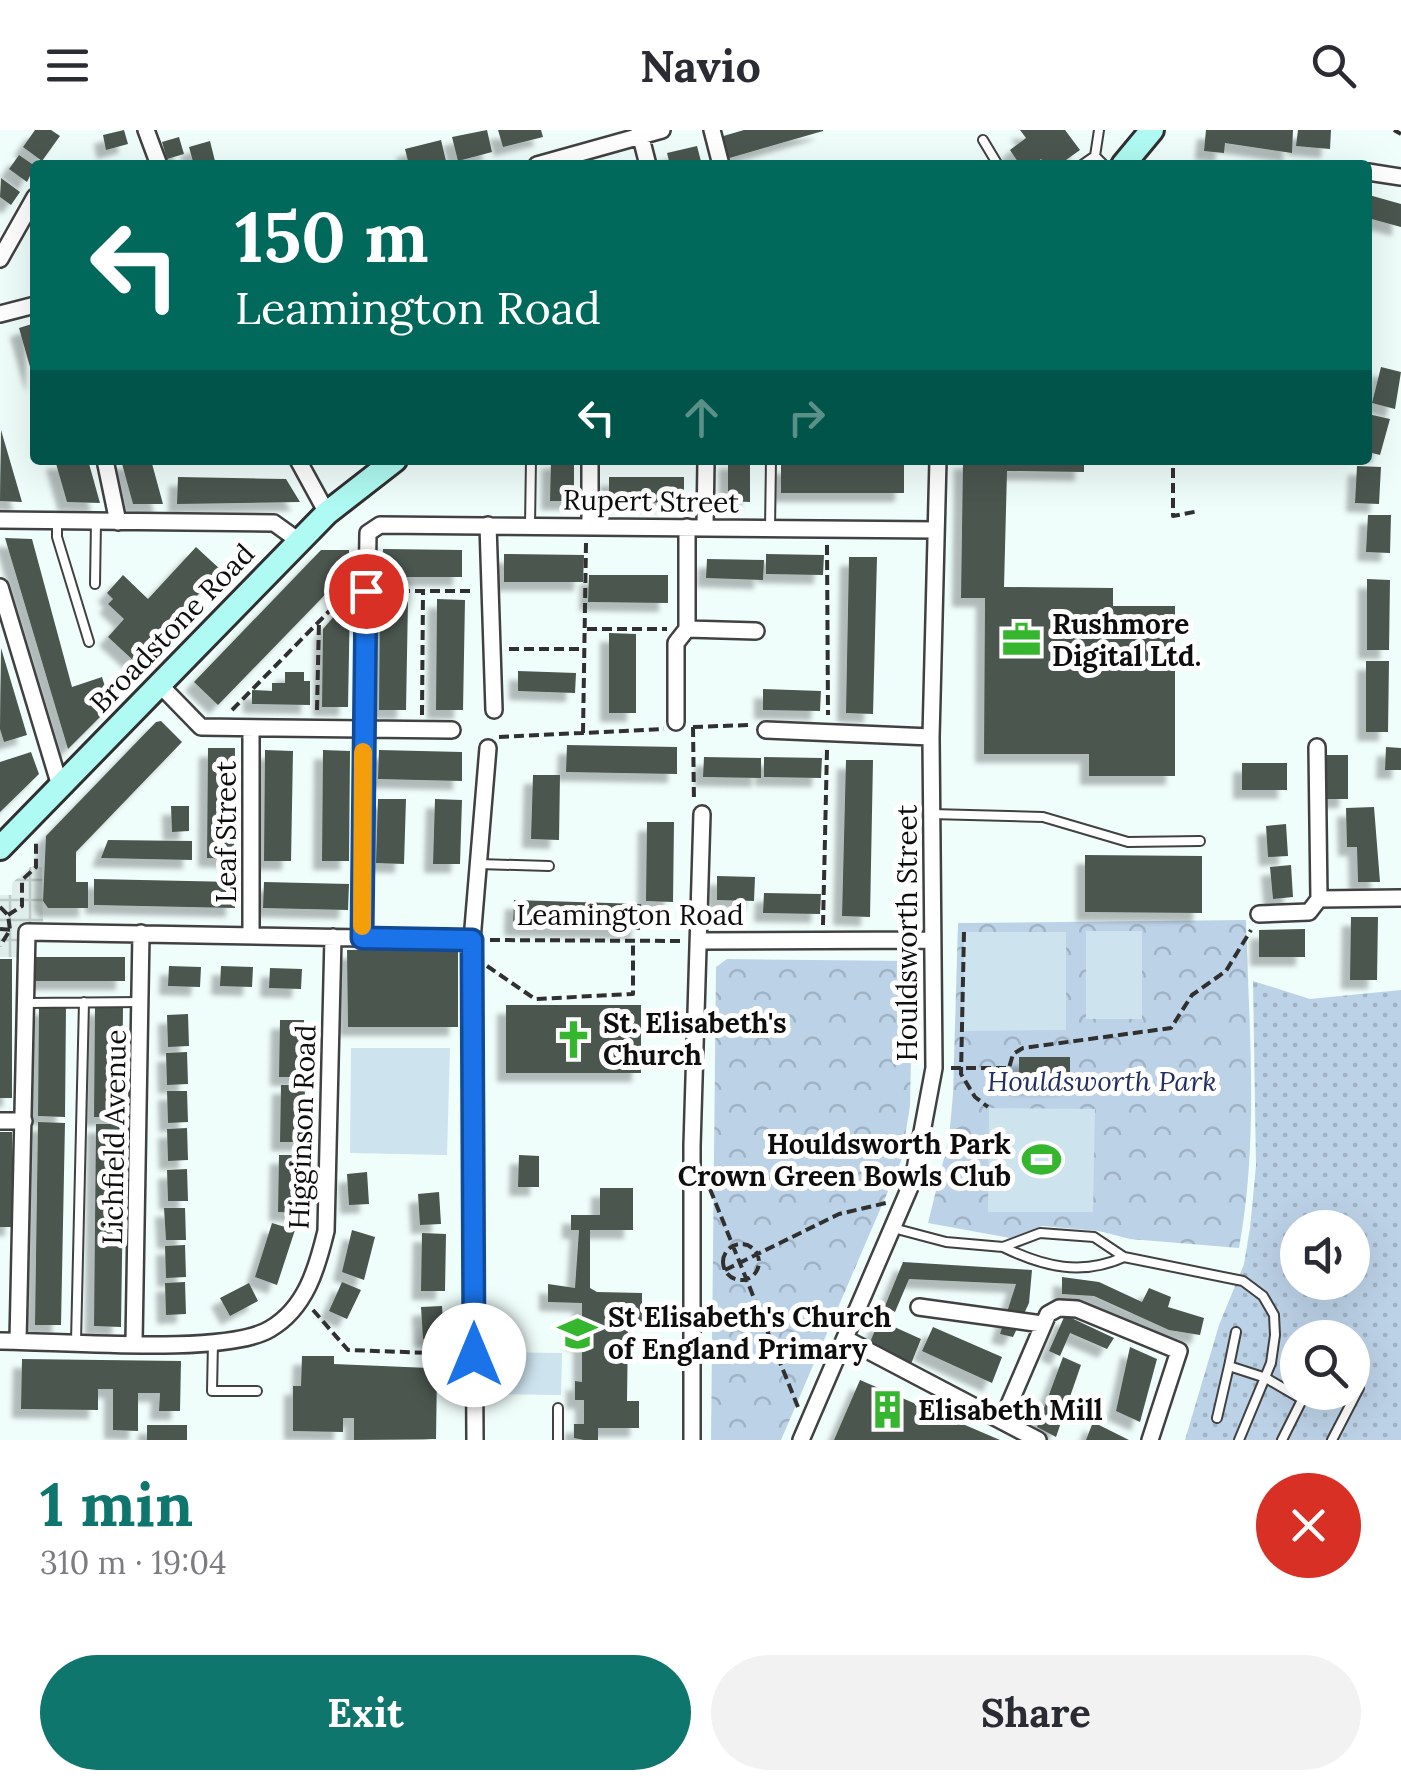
<!DOCTYPE html>
<meta charset="utf-8">
<style>
:root{--surface:#fff;--page:#f2f2f3;--text:#2b2b33;--muted:#7c7c81;--accent:#0f766e}
body{margin:0;font-family:Lora,serif;background:var(--page);color:var(--text);height:100vh;display:flex;flex-direction:column;font-size:38px;white-space:nowrap}
*{box-sizing:border-box;margin:0}
p{font-size:32px;color:var(--muted)}
.icon{flex:none;width:55px;height:55px;fill:none;stroke:currentColor;stroke-width:2;stroke-linecap:round;stroke-linejoin:round}
.map{position:relative;height:1310px;overflow:hidden}
.sheet{display:flex;flex-direction:column;background:var(--surface);flex:1}
.sheet>*{flex:none}
.top-card{position:absolute;left:30px;top:30px;width:1342px;height:305px;border-radius:10px;box-shadow:0 10px 40px #0002;background:#00695c;color:#fff;overflow:hidden}
.controls{position:absolute;left:1280px;top:1080px;display:grid;gap:20px}
.controls a{display:grid;place-items:center;width:90px;height:90px;border-radius:50%;background:var(--surface);box-shadow:0 10px 40px #0002;font-size:50px}
.pin{position:absolute;display:grid;place-items:center;width:85px;height:85px;color:#fff;margin:-42px;border:5px solid #fff;border-radius:50%;box-shadow:0 2px 10px #0007}
.me{position:absolute;width:110px;margin:-55px;rotate:0deg;stroke-linejoin:round;filter:drop-shadow(0 0 8px #0008)}
.turn{display:flex;align-items:center;gap:35px;height:210px;padding:0 40px;font-size:45px}
.turn .icon{width:130px;height:130px;stroke-width:2.5}
.turn b{display:block;font-size:70px;line-height:85px}
.lanes{display:flex;align-items:center;height:95px;padding:0 40px;background:#0003;justify-content:center;gap:50px;direction:ltr}
.lanes .off{opacity:.35}
.round{display:grid;place-items:center;flex:none;width:105px;height:105px;border-radius:52px;background:var(--page)}
.summary{display:flex;align-items:center;justify-content:space-between;height:170px;padding:0 40px}
h1{font-size:60px;font-weight:700;line-height:75px;color:var(--accent)}
.action{display:flex;gap:20px;margin-top:auto;padding:20px 40px}
.action a{flex:1;height:115px;border-radius:60px;background:var(--accent);color:#fff;font-size:40px;font-weight:700;line-height:115px;text-align:center}
.action a+a{background:var(--page);color:var(--text)}
header{display:flex;justify-content:space-between;align-items:center;height:130px;padding:0 40px;background:var(--surface);font-size:45px;font-weight:700}
.map>svg:first-child{display:block}
.grass{fill:url(#grass-dots);fill-rule:evenodd}
.park{fill:url(#park-crowns)}
.pitch{fill:#cde3ee}
.plaza{fill:url(#plaza-grid)}
.building{fill:#4b564f;filter:url(#shadow)}
.lines{fill:none;stroke-linecap:round;stroke-linejoin:round}
.service-casing{stroke:#414141;stroke-width:12}
.minor-casing{stroke:#414141;stroke-width:20}
.secondary-casing{stroke:#303030;stroke-width:28}
.path{stroke:#303030;stroke-width:4;stroke-dasharray:10 5;stroke-linecap:butt}
.service{stroke:#fff;stroke-width:8}
.minor{stroke:#fff;stroke-width:15}
.secondary{stroke:#affaf2;stroke-width:22}
.route-casing{stroke:#114b97;stroke-width:25}
.route{stroke:#1a73e8;stroke-width:18}
.slow{stroke:#f59e0b;stroke-width:18}
.labels{text-anchor:middle;stroke-width:10;stroke-linejoin:round;paint-order:stroke}
.street-label{font-size:28px;fill:#0e0e0e;stroke:#fff}
.poi-label{font-size:28px;font-weight:bold;fill:#0e0e0e;stroke:#fff;text-anchor:start}
.park-label{font-size:28px;font-style:italic;fill:#222f62;stroke:#fff}
</style>
<header><svg class="icon" aria-label="menu" viewBox="0 0 24 24"><path d="M4 6h16M4 12h16M4 18h16"/></svg>Navio<svg class="icon" aria-label="search" viewBox="0 0 24 24"><circle cx="10" cy="10" r="6"/><path d="M15 15l6 6"/></svg></header>
<div class="map">
<svg width="1401" height="1310" viewBox="0 0 1401 1310">
<defs>
<pattern id="grass-dots" width="8" height="8" patternUnits="userSpaceOnUse" patternTransform="scale(2.5)"><rect width="8" height="8" fill="#bcd2e7"/><path d="M2 2h.1M6 6h.1" fill="none" stroke="#a0b3c5" stroke-width="1.8" stroke-linecap="round"/></pattern>
<pattern id="park-crowns" width="20" height="18" patternUnits="userSpaceOnUse" patternTransform="scale(2.5)"><rect width="20" height="18" fill="#bcd2e7"/><path d="M2 6a3 3 0 1 1 6 0M12 15a3 3 0 1 1 6 0" fill="none" stroke="#a0b3c5"/></pattern>
<pattern id="plaza-grid" width="8" height="8" patternUnits="userSpaceOnUse" patternTransform="scale(2.5)"><rect width="8" height="8" fill="#dfeeea"/><path d="M0 4h8M4 0v8" fill="none" stroke="#becbc8"/></pattern>
<filter id="shadow"><feDropShadow dx="-9" dy="9" stdDeviation="2.5" flood-color="#0004"/></filter>
</defs>
<rect width="100%" height="100%" fill="#f0fefb"/>
<path class="grass" d="M1253 851 1310 869 1401 860V1310H1185L1219 1195 1244 1134 1250 1098 1256 1036ZM1298 1098H1352V1152H1298ZM1298 1208H1352V1262H1298Z"/>
<path class="park" d="M1246 790C1249 899 1259 1010 1239 1118L1130 1109 1099 1101 1042 1096 1010 1108 928 1093 949 1008 953 964 958 793Z
M727 829 913 831 910 976 901 1031 781 1310H711L716 837Z"/>
<path class="pitch" d="M1086 801H1142V889H1086Z
M964 802H1066V900L964 901Z
M351 918H450L447 1025 350 1023Z
M989 978 1095 979 1093 1082H988Z
M495 1222 562 1223 561 1265 495 1264Z"/>
<path class="plaza" d="M30 737H42L43 793H26L17 804V827H0V765H12V753Z"/>
<path class="building" d="M35 0H51L60 6 42 31 23 17Z
M124 0 128 14 106 20 103 5Z
M487 0 492 22 458 31 452 7Z
M498 0H541L543 7 503 17Z
M744 0H823V1L726 29 720 7Z
M1020 0H1065L1080 20 1059 35H1046L1041 29 1033 35H1020L1010 20 1026 8Z
M1206 0H1293L1292 23 1225 13 1224 23 1204 21Z
M1298 0H1331L1330 19 1296 16Z
M179 7 184 24 167 29 162 12Z
M441 10 447 35H409L405 19Z
M210 11 216 35H194L189 17Z
M697 16 702 35H670L667 23Z
M19 25 35 36 27 52 9 39Z
M1 48 20 62 11 75 0 67Z
M1369 65 1401 74V97L1368 88Z
M35 193V251H34L19 198Z
M1381 237 1401 242 1395 279 1372 273Z
M1368 284 1390 289 1380 325 1368 322Z
M1 300 22 372 0 371Z
M55 330H88L100 373 67 372Z
M121 330H151L163 374H133Z
M551 330H574V371H550Z
M728 330H750V372L728 371Z
M879 330H904V363H781V335H879Z
M963 330H1084V342L1007 341 1004 457 1113 458V476H1175V646H1089V624H984L985 468H961Z
M1357 336 1381 337 1379 374 1355 373Z
M178 347 286 349 300 372 177 374Z
M609 347H684V373L609 372Z
M1368 385H1391L1390 423 1366 422Z
M5 408 32 409 72 557 102 547 111 576 68 619Z
M196 417 221 440 135 532 108 507 124 489 108 474 113 469 107 463 123 445 148 469Z
M383 419 462 420V447H382Z
M321 420H349V440L218 575 194 552Z
M504 424 584 425 583 452H504Z
M766 424 824 425 823 445 766 444Z
M849 427H877L873 584 846 583Z
M707 429 764 430 763 450 706 448Z
M589 445H668V473L588 472Z
M1367 449 1390 450 1389 520H1367Z
M350 468 348 577H322L323 499Z
M380 469 408 470 406 580H379Z
M437 469 465 470 463 580H436Z
M609 503 636 504V583H609Z
M1 518 27 605 4 612 0 599Z
M1366 531H1389L1388 602H1366Z
M518 541 576 543 575 563 518 561Z
M285 542H304V551H310V575L252 574V560L272 561V553H285Z
M763 559 821 561 820 581 763 580Z
M161 591 182 612 76 722V752H88V778H48L43 771 46 706 156 592Z
M567 615 677 617V644L566 642Z
M1386 617 1401 618V640H1385Z
M208 618H235L234 729 207 728Z
M265 620 293 621 291 731H264Z
M323 620 350 621 349 731H322Z
M379 620 462 622V651L378 649Z
M31 622 39 644 0 682V632Z
M1321 625H1348V669H1322Z
M704 627 761 628V648L703 647Z
M764 627 822 628 821 648 764 647Z
M846 630H873L870 787 842 786Z
M1242 633H1287V660H1242Z
M533 645H560L559 710 531 709Z
M378 669H406L404 734 376 733Z
M435 669 462 670 460 734H433Z
M171 676H189V701L172 702Z
M1374 677 1380 752H1358L1357 717H1347L1346 678Z
M647 692H674L673 772 646 771Z
M1286 694 1288 726 1268 727 1266 696Z
M108 710 192 711V730L101 728Z
M1085 725 1202 726V783L1085 782Z
M1291 735 1293 767 1273 769 1270 737Z
M717 746 755 747 754 771 717 770Z
M94 749 235 752V778L94 775Z
M264 752 349 754 348 780 263 778Z
M764 763 821 764 820 784 763 783Z
M514 770 641 774 640 800 513 797Z
M1351 787H1378L1377 850H1350Z
M1305 799V827H1259V800Z
M458 819V897H348L347 820Z
M36 827H125V851H36Z
M0 829H12V968H0Z
M169 836 201 837 200 857 168 856Z
M221 836 253 837 252 857 220 856Z
M270 838 302 839 301 859 269 858Z
M506 875H641V943H506Z
M39 876H66L65 987 38 986Z
M95 876 123 877 122 987H94Z
M188 884 189 916 168 917 167 885Z
M280 890H304L303 947H279Z
M187 922 188 954 167 955 166 923Z
M1019 927H1070V955H1019Z
M281 955H305L304 1012H280Z
M167 961H187L188 992 168 993Z
M38 992 65 993 61 1195H35Z
M96 994H124L121 1197 94 1196Z
M187 998 188 1030 168 1031 167 999Z
M0 1002H12L14 1097H0Z
M279 1025H303L302 1083 278 1082Z
M519 1025 539 1026V1057H518Z
M187 1039 188 1071H168L167 1040Z
M367 1042 369 1074 349 1075 347 1044Z
M600 1058H633V1100H590V1158L597 1162 642 1163V1195H628L627 1271H639V1298H598V1310H584L574 1308V1294H584V1270H575V1251L582 1252V1211H574V1191H582V1173L548 1172V1154L575 1158 579 1100H571V1085H600Z
M439 1062 441 1094 420 1095 418 1064Z
M164 1078H185L186 1110H166Z
M272 1093 295 1100 277 1155 255 1147Z
M352 1100 375 1107 364 1150 342 1142Z
M422 1103 446 1104 445 1161H421Z
M185 1115 186 1147 166 1148 165 1116Z
M903 1132 1032 1140 1029 1173 1013 1207 1000 1204 1016 1154 909 1149 895 1182 885 1176Z
M1062 1147 1099 1152 1142 1172 1149 1158 1171 1167 1168 1177 1204 1188 1200 1205 1169 1200 1094 1166 1062 1164Z
M185 1152 186 1184 166 1185 165 1153Z
M342 1152 361 1160 347 1189 329 1181Z
M249 1153 258 1171 230 1186 220 1168Z
M442 1176 444 1208 423 1209 421 1177Z
M1065 1185 1114 1208 1107 1219 1070 1203 1060 1226 1049 1221Z
M879 1190 921 1209 911 1234 869 1215Z
M933 1197 1002 1227 992 1253 922 1221Z
M1130 1217 1157 1229 1140 1292 1116 1281Z
M302 1226H334V1234L429 1238V1243H437L436 1309 354 1310V1288H343V1302L293 1301V1256H301Z
M1063 1227 1081 1235 1056 1307 1037 1297Z
M22 1229 181 1231 180 1281H159L160 1263H138V1301L113 1300V1259H98V1280L21 1279Z
M860 1250 1000 1310H834Z
M1093 1292 1129 1310H1086Z
M147 1295H187V1310H147Z"/>
<g class="lines">
<defs>
<path id="service" d="M1099 0 1095 26 1104 35
M983 10 998 35
M1082 35 1095 26
M57 391V407L89 512
M530 395 531 330
M770 398 771 330
M95 454 96 391
M931 684 1043 687 1128 712 1200 711
M479 734 549 736
M27 873 142 872
M893 1098 946 1112 1003 1117 1040 1103 1094 1107 1124 1127 1243 1151 1263 1166 1274 1185 1275 1205 1271 1233 1239 1310
M1003 1117C1044 1137 1082 1146 1124 1127
M76 1211 84 872
M213 1212 212 1261H257
M1229 1236 1236 1202
M1217 1288 1229 1236 1266 1248 1302 1269
M558 1310V1278
M1282 1310 1306 1262
M1332 1310 1359 1258 1352 1254"/>
<path id="minor" d="M146 0 159 35
M639 0 648 35
M712 0 721 35
M537 35 662 0
M1368 42 1401 47
M0 129 35 67
M0 184 35 175
M105 330 118 392
M298 330 327 383
M0 390 274 393 299 411
M488 395 494 580
M590 396V330
M705 397 706 330
M0 457 60 656
M687 499 756 501
M160 555 201 597 452 600
M676 592V513L687 499V397
M251 598V806
M766 600 931 607
M1317 617 1319 769 1401 768
M1259 784 1309 782 1319 769
M362 808 368 403 380 395 936 400
M700 811 932 810
M0 991H24
M919 1177 1042 1194
M846 1209 1038 1310
M0 1211C59 1211 225 1226 270 1199 306 1178 317 1138 326 1101L333 807
M18 1211 27 802 472 810
M134 1212 141 803
M1002 1291 1048 1184 1059 1178 1077 1179 1179 1221 1150 1310
M475 1310 472 810 488 618
M692 1310V1016L702 684
M801 1310 913 1050 934 938 931 607 938 330"/>
<path id="secondary" d="M1123 35 1152 0
M0 718 327 383 395 330"/>
</defs>
<use href="#service" class="service-casing"/>
<use href="#minor" class="minor-casing"/>
<use href="#secondary" class="secondary-casing"/>
<path class="path" d="M1394 0 1401 4
M1181 330 1173 331V386L1199 381
M827 415 828 585
M385 461H475
M587 499H667
M509 519H584
M232 580 352 458
M317 580 319 491
M422 585 423 461
M693 597 749 595
M693 597 694 672
M583 603 586 413
M499 607 664 599
M0 777 8 785 10 800 0 816
M8 785 22 776V750L36 737V713
M823 795 827 620
M0 799 13 800
M964 802 961 944 975 967 988 977
M490 810 680 811
M487 836 535 869 633 864V810
M951 938H1009L1013 924 1023 918 1171 898 1192 865 1226 841 1251 800
M710 1059 798 1277
M723 1132a18 18 0 1 1 36 0a18 18 0 1 1-36 0Z
M725 1140 839 1084 886 1073
M313 1180 348 1220 460 1224"/>
<use href="#service" class="service"/>
<use href="#minor" class="minor"/>
<use href="#secondary" class="secondary"/>
</g>
<g class="lines">
<defs>
<path id="route" d="M366 461 362 808 472 810 474 1225"/>
</defs>
<use href="#route" class="route-casing"/>
<use href="#route" class="route"/>
<path class="slow" d="M362 796 363 622"/>
</g>
<defs>
<symbol id="office-bare" viewBox="-9 -9 18 18"><path d="M-6-3h4V-5.5h4V-3h4V5H-6ZM-1-4.5V-3h2v-1.5ZM-6 0V1H6V0Z" fill="#35b62e" stroke="#fff" stroke-width="2.5" paint-order="stroke"/></symbol>
<symbol id="church-bare" viewBox="-9 -9 18 18"><path d="M-1.2-6h2.4v3.5h3.3v2.4h-3.3V6h-2.4V-.1h-3.3v-2.4h3.3Z" fill="#35b62e" stroke="#fff" stroke-width="2.5" paint-order="stroke"/></symbol>
<symbol id="stadium-bare" viewBox="-9 -9 18 18"><path d="M0-5a6.5 5 0 1 0 0 10a6.5 5 0 1 0 0-10ZM-3.5-1.8h7v3.6h-7Z" fill="#35b62e" stroke="#fff" stroke-width="2.5" paint-order="stroke"/></symbol>
<symbol id="school-bare" viewBox="-9 -9 18 18"><path d="M0-5L7-2L0 1L-7-2ZM-4 1L0 2.5L4 1V4Q0 6-4 4Z" fill="#35b62e" stroke="#fff" stroke-width="2.5" paint-order="stroke"/></symbol>
<symbol id="building-bare" viewBox="-9 -9 18 18"><path d="M-4-6H4V6H1V3H-1V6H-4ZM-2.5-4.3h1.7v1.8h-1.7ZM.8-4.3h1.7v1.8H.8ZM-2.5-1h1.7V.8h-1.7ZM.8-1h1.7V.8H.8Z" fill="#35b62e" stroke="#fff" stroke-width="2.5" paint-order="stroke"/></symbol>
</defs>
<g fill-rule="evenodd">
<use href="#office-bare" x="994" y="482" width="55" height="55"/>
<use href="#church-bare" x="546" y="882" width="55" height="55"/>
<use href="#stadium-bare" x="1014" y="1002" width="55" height="55"/>
<use href="#school-bare" x="550" y="1176" width="55" height="55"/>
<use href="#building-bare" x="860" y="1252" width="55" height="55"/>
</g>
<g class="labels">
<g class="street-label">
<text transform="translate(651 371) rotate(1)" y="10">Rupert Street</text>
<text transform="translate(172 498) rotate(-46)" y="10">Broadstone Road</text>
<text transform="translate(226 702) rotate(-90)" y="10">Leaf Street</text>
<text x="630" y="795">Leamington Road</text>
<text transform="translate(907 803) rotate(-90)" y="10">Houldsworth Street</text>
<text transform="translate(302 997) rotate(-88)" y="10">Higginson Road</text>
<text transform="translate(114 1007) rotate(-89)" y="10">Lichfield Avenue</text>
</g>
<g class="poi-label">
<text x="1052" y="504">Rushmore<tspan x="1052" dy="32">Digital Ltd.</tspan></text>
<text x="603" y="903">St. Elisabeth's<tspan x="603" dy="32">Church</tspan></text>
<text x="1011" y="1024" text-anchor="end">Houldsworth Park<tspan x="1011" dy="32">Crown Green Bowls Club</tspan></text>
<text x="608" y="1197">St Elisabeth's Church<tspan x="608" dy="32">of England Primary</tspan></text>
<text x="918" y="1290">Elisabeth Mill</text>
</g>
<g class="park-label">
<text x="1102" y="961">Houldsworth Park</text>
</g>
</g>
</svg>
<div class="controls">
<a><svg class="icon" aria-label="sound" viewBox="0 0 24 24"><path d="M4 9h4l5-4v14l-5-4H4zM17 9q2 3 0 6"/></svg></a>
<a><svg class="icon" aria-label="search" viewBox="0 0 24 24"><circle cx="10" cy="10" r="6"/><path d="M15 15l6 6"/></svg></a>
</div>
<div class="pin" style="left:366px;top:461px;background:#d93025"><svg class="icon" aria-label="arrive" viewBox="0 0 24 24"><path d="M6 21V4h12l-3 4 3 4H6"/></svg></div>
<svg class="me" style="left:474px;top:1225px" viewBox="-20 -20 40 40"><circle r="19" fill="#fff"/><path d="M0-13L10 11 0 6-10 11z" fill="#1a73e8"/></svg>
<div class="top-card">
<div class="turn"><svg class="icon" aria-label="left" viewBox="0 0 24 24"><path d="M17 20v-9H6M10 6l-5 5 5 5"/></svg><div><b>150 m</b>Leamington Road</div></div>
<div class="lanes"><svg class="icon" aria-label="left" viewBox="0 0 24 24"><path d="M17 20v-9H6M10 6l-5 5 5 5"/></svg><svg class="icon off" aria-label="ahead" viewBox="0 0 24 24"><path d="M12 20V5M6 11l6-6 6 6"/></svg><svg class="icon off" aria-label="right" viewBox="0 0 24 24"><path d="M7 20v-9h11M14 6l5 5-5 5"/></svg></div>
</div>
</div>
<section class="sheet">
<div class="summary"><div><h1>1 min</h1><p>310 m · 19:04</p></div><a class="round" style="background:#d93025;color:#fff"><svg class="icon" aria-label="close" viewBox="0 0 24 24"><path d="M6 6l12 12M18 6L6 18"/></svg></a></div>
<div class="action"><a>Exit</a><a>Share</a></div>
</section>
